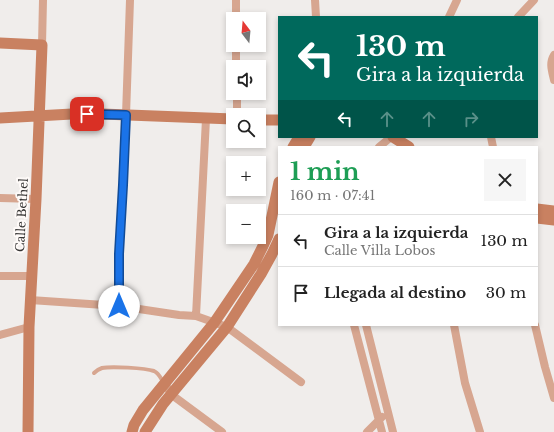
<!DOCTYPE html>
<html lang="es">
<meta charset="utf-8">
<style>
:root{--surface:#fff;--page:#f6f6f6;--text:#222;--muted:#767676;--line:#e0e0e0}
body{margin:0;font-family:"Libre Baskerville",serif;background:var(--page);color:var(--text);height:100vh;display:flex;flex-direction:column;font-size:15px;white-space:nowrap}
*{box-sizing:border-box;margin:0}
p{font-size:13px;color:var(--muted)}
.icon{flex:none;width:22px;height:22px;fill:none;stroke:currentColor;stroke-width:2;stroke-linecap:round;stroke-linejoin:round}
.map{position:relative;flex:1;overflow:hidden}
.sheet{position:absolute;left:278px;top:146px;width:260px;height:180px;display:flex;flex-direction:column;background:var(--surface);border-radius:0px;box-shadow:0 2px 6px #0003}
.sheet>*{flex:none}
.top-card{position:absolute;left:278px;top:16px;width:260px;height:122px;border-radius:0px;box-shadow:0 2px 6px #0003;background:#00695c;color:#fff;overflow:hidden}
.needle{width:26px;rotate:344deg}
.buttons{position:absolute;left:226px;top:12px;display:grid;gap:8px}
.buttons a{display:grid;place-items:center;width:40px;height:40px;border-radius:0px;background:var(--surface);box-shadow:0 2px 6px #0003;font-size:20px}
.pin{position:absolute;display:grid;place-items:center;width:34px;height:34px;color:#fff;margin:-17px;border-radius:8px;box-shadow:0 2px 6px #0006}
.me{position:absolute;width:44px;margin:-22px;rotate:0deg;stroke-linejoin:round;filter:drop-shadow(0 0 3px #0008)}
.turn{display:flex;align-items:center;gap:14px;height:84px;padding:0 12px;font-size:18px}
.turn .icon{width:52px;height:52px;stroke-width:2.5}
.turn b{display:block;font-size:28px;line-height:34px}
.lanes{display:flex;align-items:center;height:38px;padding:0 12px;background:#0003;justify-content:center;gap:20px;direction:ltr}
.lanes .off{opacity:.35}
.round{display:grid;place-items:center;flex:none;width:42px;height:42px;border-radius:0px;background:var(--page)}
.overview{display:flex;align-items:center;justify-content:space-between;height:68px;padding:0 12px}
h1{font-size:24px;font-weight:700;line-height:30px;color:#1e9e55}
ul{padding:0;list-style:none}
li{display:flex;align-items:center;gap:12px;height:52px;padding:0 12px;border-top:1px solid var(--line)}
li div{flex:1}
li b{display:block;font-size:15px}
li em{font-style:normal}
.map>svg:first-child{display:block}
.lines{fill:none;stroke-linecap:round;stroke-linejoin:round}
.lane{stroke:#d7a690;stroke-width:4}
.street{stroke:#d7a690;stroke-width:8}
.secondary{stroke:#c98161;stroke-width:11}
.route-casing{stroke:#114b97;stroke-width:10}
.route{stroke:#1a73e8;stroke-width:7}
.labels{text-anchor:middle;stroke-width:4;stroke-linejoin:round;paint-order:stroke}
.street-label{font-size:12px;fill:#353433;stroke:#fefaf8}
</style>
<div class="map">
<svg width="554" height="432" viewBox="0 0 554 432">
<rect width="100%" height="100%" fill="#f0edeb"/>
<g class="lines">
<path class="lane" d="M94 373C96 371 99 369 102 368 111 366 145 368 154 371 159 373 161 379 164 383"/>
<path class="street" d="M236 0V19
M315 0 316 17
M449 17 457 0
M518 17 534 0
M42 45 43 0
M236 45V67
M554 55C549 63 552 71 554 80
M237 93V115
M491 137 493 147
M379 147 391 137
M0 198 36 199
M0 276H31
M30 300 119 306 179 315 196 316 227 327 301 382
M119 306V254L123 185 126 115 130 0
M196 316 206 119
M354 325 382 432
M366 325 393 432
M454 325 465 383 480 432
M535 325 545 367 554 398
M0 335 29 327
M165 384 172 395 222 432
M367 432 382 417"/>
<path class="secondary" d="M0 43 42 45 36 199 29 327 28 432
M0 118 72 114H102L233 119
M259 120H279
M393 137 409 147
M293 147 299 137
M304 147 310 137
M537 209 554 211
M537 218 554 220
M132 432 134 425 143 410 214 323 254 264 263 246 268 235 279 182
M145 432 163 404 227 327 261 274 272 254 279 239"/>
</g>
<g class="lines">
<defs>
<path id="route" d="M87 114 126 115 123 185 119 254V306"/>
</defs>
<use href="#route" class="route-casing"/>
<use href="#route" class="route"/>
</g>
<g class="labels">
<g class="street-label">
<text transform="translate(22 215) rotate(-87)" y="4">Calle Bethel</text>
</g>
</g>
</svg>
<div class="buttons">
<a><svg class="needle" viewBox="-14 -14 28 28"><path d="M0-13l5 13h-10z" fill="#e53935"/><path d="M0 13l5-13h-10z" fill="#767676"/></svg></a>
<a><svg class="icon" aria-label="sound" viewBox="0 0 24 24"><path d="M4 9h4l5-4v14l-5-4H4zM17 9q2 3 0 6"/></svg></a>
<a><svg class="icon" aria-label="search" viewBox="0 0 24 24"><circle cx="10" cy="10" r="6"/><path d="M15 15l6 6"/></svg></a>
<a>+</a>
<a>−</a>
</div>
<div class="pin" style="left:87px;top:114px;background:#d93025"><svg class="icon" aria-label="arrive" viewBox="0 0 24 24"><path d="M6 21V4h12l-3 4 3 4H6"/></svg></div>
<svg class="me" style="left:119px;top:306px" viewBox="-20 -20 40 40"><circle r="19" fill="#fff"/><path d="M0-13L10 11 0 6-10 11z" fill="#1a73e8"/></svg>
<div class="top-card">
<div class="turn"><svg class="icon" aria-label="left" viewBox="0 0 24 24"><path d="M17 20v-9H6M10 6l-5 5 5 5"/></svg><div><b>130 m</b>Gira a la izquierda</div></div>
<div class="lanes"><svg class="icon" aria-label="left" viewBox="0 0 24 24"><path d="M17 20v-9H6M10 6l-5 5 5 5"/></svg><svg class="icon off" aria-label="ahead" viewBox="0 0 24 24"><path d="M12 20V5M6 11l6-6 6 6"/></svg><svg class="icon off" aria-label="ahead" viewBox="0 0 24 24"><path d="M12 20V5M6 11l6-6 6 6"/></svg><svg class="icon off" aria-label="right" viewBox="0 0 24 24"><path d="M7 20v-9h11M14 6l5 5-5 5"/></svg></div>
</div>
<section class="sheet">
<div class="overview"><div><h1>1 min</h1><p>160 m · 07:41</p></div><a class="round"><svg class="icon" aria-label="close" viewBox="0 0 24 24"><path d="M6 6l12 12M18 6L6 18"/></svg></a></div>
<ul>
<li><svg class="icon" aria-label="left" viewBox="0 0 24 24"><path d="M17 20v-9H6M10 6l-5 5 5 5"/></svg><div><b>Gira a la izquierda</b><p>Calle Villa Lobos</p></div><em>130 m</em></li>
<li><svg class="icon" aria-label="arrive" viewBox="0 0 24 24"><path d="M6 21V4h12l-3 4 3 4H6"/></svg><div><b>Llegada al destino</b></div><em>30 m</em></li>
</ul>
</section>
</div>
